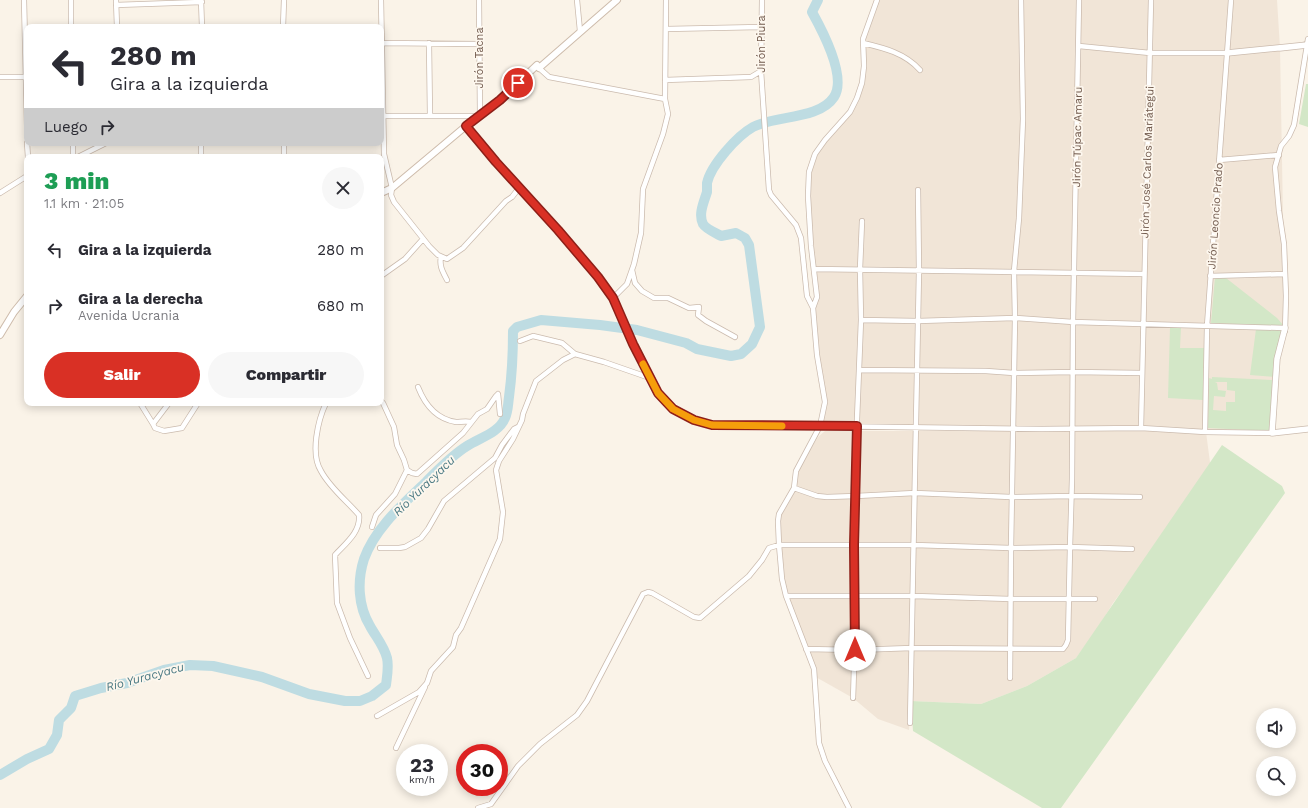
<!DOCTYPE html>
<html lang="es">
<meta charset="utf-8">
<style>
:root{--surface:#fff;--page:#f7f7f7;--text:#2b2b33;--muted:#7c7c81;--accent:#d93025}
body{margin:0;font-family:"Work Sans",sans-serif;background:var(--page);color:var(--text);height:100vh;display:flex;flex-direction:column;font-size:15px;white-space:nowrap}
*{box-sizing:border-box;margin:0}
p{font-size:13px;color:var(--muted)}
.icon{flex:none;width:22px;height:22px;fill:none;stroke:currentColor;stroke-width:2;stroke-linecap:round;stroke-linejoin:round}
.map{position:relative;flex:1;overflow:hidden}
.details{position:absolute;left:24px;top:154px;width:360px;height:252px;display:flex;flex-direction:column;background:var(--surface);border-radius:8px;box-shadow:0 2px 10px #0003}
.details>*{flex:none}
.banner{position:absolute;left:24px;top:24px;width:360px;height:122px;border-radius:8px;box-shadow:0 2px 10px #0003;background:#fff;color:var(--text);overflow:hidden}
.controls{position:absolute;left:1256px;top:708px;display:grid;gap:8px}
.controls a{display:grid;place-items:center;width:40px;height:40px;border-radius:50%;background:var(--surface);box-shadow:0 2px 10px #0003;font-size:20px}
.speed{position:absolute;left:396px;top:744px;display:flex;gap:8px;font-size:20px;font-weight:700;text-align:center}
.speed>*{display:grid;place-content:center;width:52px;height:52px;border-radius:50%;background:var(--surface);box-shadow:0 2px 10px #0003;line-height:1}
.speed small{font-size:10px;font-weight:400}
.speed .limit{border:6px solid #d22;background:#fff;color:#111}
.pin{position:absolute;display:grid;place-items:center;width:34px;height:34px;color:#fff;margin:-17px;border:2px solid #fff;border-radius:50%;box-shadow:0 1px 4px #0007}
.me{position:absolute;width:44px;margin:-22px;rotate:0deg;stroke-linejoin:round;filter:drop-shadow(0 0 3px #0008)}
.turn{display:flex;align-items:center;gap:14px;height:84px;padding:0 20px;font-size:18px}
.turn .icon{width:52px;height:52px;stroke-width:2.5}
.turn b{display:block;font-size:28px;line-height:34px}
.then{display:flex;align-items:center;height:38px;padding:0 20px;background:#0003;gap:8px;font-size:15px}
.round{display:grid;place-items:center;flex:none;width:42px;height:42px;border-radius:21px;background:var(--page)}
.headline{display:flex;align-items:center;justify-content:space-between;height:68px;padding:0 20px}
h1{font-size:24px;font-weight:800;line-height:30px;color:#1e9e55}
.primary-button{display:flex;gap:8px;margin-top:auto;padding:8px 20px}
.primary-button a{flex:1;height:46px;border-radius:24px;background:var(--accent);color:#fff;font-size:16px;font-weight:800;line-height:46px;text-align:center}
.primary-button a+a{background:var(--page);color:var(--text)}
ul{padding:0;list-style:none}
li{display:flex;align-items:center;gap:12px;height:56px;padding:0 20px}
li div{flex:1}
li b{display:block;font-size:15px}
li em{font-style:normal}
.map>svg:first-child{display:block}
.residential{fill:#f1e5d7}
.green{fill:#d3e7c7;fill-rule:evenodd}
.lines{fill:none;stroke-linecap:round;stroke-linejoin:round}
.river{stroke:#bedce2;stroke-width:10}
.minor-casing{stroke:#cbbbae;stroke-width:6}
.tertiary-casing{stroke:#cbbbae;stroke-width:7}
.secondary-casing{stroke:#cebcac;stroke-width:8}
.minor{stroke:#fff;stroke-width:4.5}
.tertiary{stroke:#fff;stroke-width:5.5}
.secondary{stroke:#fff;stroke-width:6}
.route-casing{stroke:#8d1f18;stroke-width:10}
.route{stroke:#d93025;stroke-width:7}
.slow{stroke:#f59e0b;stroke-width:7}
.labels{text-anchor:middle;stroke-width:3.5;stroke-linejoin:round;paint-order:stroke}
.street-label{font-size:11px;fill:#725b4e;stroke:#fdf7ee}
.water-label{font-size:12px;font-style:italic;fill:#4a7983;stroke:#fdf7ee}
</style>
<div class="map">
<svg width="1308" height="808" viewBox="0 0 1308 808">
<rect width="100%" height="100%" fill="#faf3e8"/>
<path class="residential" d="M877 0H1277L1280 48 1285 328 1277 359 1272 433 1206 432 1211 470 1113 603 1096 631 1076 658 1027 686 981 704 911 701 909 730 878 719 853 698 814 676 786 596 779 545 780 521 782 509 793 494 795 479 801 463 818 437 825 431H1160L820 425 825 402 813 308 817 297 814 269 809 172 815 154 850 112 862 81 864 35Z"/>
<path class="green" d="M1306 84H1308V127L1299 124Z
M1215 277 1226 278 1277 318 1284 326 1211 323Z
M1170 327H1181L1180 348H1204L1203 400 1168 398Z
M1256 329 1283 330 1275 377 1250 375Z
M1212 377 1273 380 1270 431 1208 428 1209 378 1212 379ZM1215 382H1227V390L1235 391V402H1226V411L1213 410 1214 396 1225 397 1226 391 1218 390 1217 383Z
M1222 445 1282 486 1285 493 1061 808H1042L913 731 911 701 981 704 1027 686 1076 658Z"/>
<g class="lines">
<path class="river" d="M0 775 27 759 49 749 57 735 59 720 71 708 75 696 101 688 127 683 164 670 190 665 213 666 262 677 309 694 345 701H360L372 696 386 685C387 676 389 667 387 658 384 646 376 637 370 626 358 606 357 581 364 559 375 528 403 504 426 482 439 469 451 456 467 446 479 438 499 433 505 418 508 412 508 404 509 397 512 375 513 354 513 331L517 327 541 320 600 325 637 330 686 343 697 349 731 356 741 354 752 344 760 327 749 245 745 238 736 233 721 236C716 233 706 229 703 224 698 214 704 202 707 192 707 189 707 186 707 183 711 165 737 136 753 127 775 115 819 120 834 97 847 77 822 30 812 12L818 0"/>
<defs>
<path id="minor" d="M24 0 27 126
M71 0V27
M116 0 117 27
M201 0 202 27
M381 0 384 154 392 188 391 195 394 202 429 246 438 255 447 259 463 248 506 201 512 197 519 188
M577 0 580 31
M762 0 761 71 769 190 771 195 796 225 801 238 807 296 813 308
M116 5 202 2
M283 27 284 0
M666 29 761 27
M381 43 479 44
M429 43 430 116
M863 43C884 48 905 53 920 70
M1079 46 1150 53H1229
M539 68 549 77 665 99
M0 77H27
M665 80 751 77 761 71
M381 116H480L479 0
M466 126 496 162 558 230 598 277 613 298 633 344 658 393 673 409 694 420 712 425 748 426H820L1042 429 1141 428 1205 432 1274 433
M27 143 28 157
M73 143V157
M284 143V157
M78 157 106 143
M201 157V143
M1219 160 1279 155
M0 193 27 176
M441 257C439 266 443 272 447 280
M814 269 1144 274
M632 270 635 283 642 291 654 298H668L689 308 699 307 698 315 706 321 735 337
M381 276 405 259 423 239
M1210 276 1285 274
M613 298 627 284 634 264 641 233 643 189 663 134 668 114 665 99 666 0
M861 320 918 321 1015 318 1073 322 1285 328
M1285 331 1286 296 1284 244 1279 211 1275 167 1281 146 1289 136 1294 125 1308 39
M520 341 533 336 562 343 575 354 604 362 650 378
M859 370 986 371 1014 373 1073 372 1142 373
M418 387C425 405 436 419 456 422 461 422 466 421 471 422
M381 401 383 403 394 427 397 445 404 460 407 470 412 473 417 474 463 433 478 414 487 409 496 396 498 394 500 414
M140 403 153 424
M169 403 153 424 155 428 164 431 182 428 198 403
M326 403C318 420 310 454 321 471 330 488 347 501 359 515 361 532 345 544 335 555L337 603 350 638 368 676
M1141 428 1151 0
M1205 432 1207 326 1231 0
M794 488 817 496 827 497 856 496V444L861 320 860 269 862 221
M372 527 376 515 395 494 407 470
M380 548H399L405 547 421 538 428 529 444 501 495 458 502 445 514 429 518 427
M786 596H914L1011 599H1095
M806 649 855 650 912 648 1063 649 1066 645 1068 640 1070 547 1072 479 1073 322 1079 0
M1010 678 1011 548 1015 318 1014 271 1019 218 1023 119 1021 0
M853 698C856 631 854 563 856 496L915 493 1011 497 1072 496 1140 497
M377 716 419 692 427 683 431 671 453 647 456 635 461 628 500 539 503 512 496 470 499 461 513 439 522 420 523 414 536 381 563 360 575 354
M910 723 919 271 918 190
M396 748 425 687
M478 808 491 804 518 766 540 744 577 715 587 701 643 594 648 592 652 593 694 617 700 618 749 576 762 560 769 548 779 545H914L1011 548 1070 547 1132 549
M849 808 825 761 819 743 814 669 786 596 782 579 779 545 778 521 779 514 794 488 796 471 820 426 825 402 817 355 813 308 817 297 811 246 808 196 809 172 815 154 825 140 850 112 857 98 862 83 864 66 863 39 877 0"/>
<path id="tertiary" d="M1227 53 1307 45 1280 48
M1285 328 1277 359 1272 433 1308 429"/>
<path id="secondary" d="M381 193 392 188 466 126 500 100 537 65 539 68 617 0
M0 335 14 312 27 296"/>
</defs>
<use href="#minor" class="minor-casing"/>
<use href="#tertiary" class="tertiary-casing"/>
<use href="#secondary" class="secondary-casing"/>
<use href="#minor" class="minor"/>
<use href="#tertiary" class="tertiary"/>
<use href="#secondary" class="secondary"/>
</g>
<g class="lines">
<defs>
<path id="route" d="M518 83 500 100 466 126 496 162 558 230 598 277 613 298 633 344 658 393 673 409 694 420 712 425 857 426 854 545 855 650"/>
</defs>
<use href="#route" class="route-casing"/>
<use href="#route" class="route"/>
<path class="slow" d="M643 364 658 393 673 409 694 420 712 425 782 426"/>
</g>
<g class="labels">
<g class="street-label">
<text transform="translate(761 44) rotate(-90)" y="4">Jirón Piura</text>
<text transform="translate(479 58) rotate(-90)" y="4">Jirón Tacna</text>
<text transform="translate(1077 137) rotate(-89)" y="4">Jirón Túpac Amaru</text>
<text transform="translate(1147 162) rotate(-88)" y="4">Jirón José Carlos Mariátegui</text>
<text transform="translate(1215 216) rotate(-86)" y="4">Jirón Leoncio Prado</text>
</g>
<g class="water-label">
<text transform="translate(424 486) rotate(-44)" y="4">Río Yuracyacu</text>
<text transform="translate(145 677) rotate(-15)" y="4">Río Yuracyacu</text>
</g>
</g>
</svg>
<div class="controls">
<a><svg class="icon" aria-label="sound" viewBox="0 0 24 24"><path d="M4 9h4l5-4v14l-5-4H4zM17 9q2 3 0 6"/></svg></a>
<a><svg class="icon" aria-label="search" viewBox="0 0 24 24"><circle cx="10" cy="10" r="6"/><path d="M15 15l6 6"/></svg></a>
</div>
<div class="speed"><div>23<small>km/h</small></div><div class="limit">30</div></div>
<div class="pin" style="left:518px;top:83px;background:#d93025"><svg class="icon" aria-label="arrive" viewBox="0 0 24 24"><path d="M6 21V4h12l-3 4 3 4H6"/></svg></div>
<svg class="me" style="left:855px;top:650px" viewBox="-20 -20 40 40"><circle r="19" fill="#fff"/><path d="M0-13L10 11 0 6-10 11z" fill="#d93025"/></svg>
<div class="banner">
<div class="turn"><svg class="icon" aria-label="left" viewBox="0 0 24 24"><path d="M17 20v-9H6M10 6l-5 5 5 5"/></svg><div><b>280 m</b>Gira a la izquierda</div></div>
<div class="then">Luego<svg class="icon" aria-label="right" viewBox="0 0 24 24"><path d="M7 20v-9h11M14 6l5 5-5 5"/></svg></div>
</div>
<section class="details">
<div class="headline"><div><h1>3 min</h1><p>1.1 km · 21:05</p></div><a class="round"><svg class="icon" aria-label="close" viewBox="0 0 24 24"><path d="M6 6l12 12M18 6L6 18"/></svg></a></div>
<ul>
<li><svg class="icon" aria-label="left" viewBox="0 0 24 24"><path d="M17 20v-9H6M10 6l-5 5 5 5"/></svg><div><b>Gira a la izquierda</b></div><em>280 m</em></li>
<li><svg class="icon" aria-label="right" viewBox="0 0 24 24"><path d="M7 20v-9h11M14 6l5 5-5 5"/></svg><div><b>Gira a la derecha</b><p>Avenida Ucrania</p></div><em>680 m</em></li>
</ul>
<div class="primary-button"><a>Salir</a><a>Compartir</a></div>
</section>
</div>
